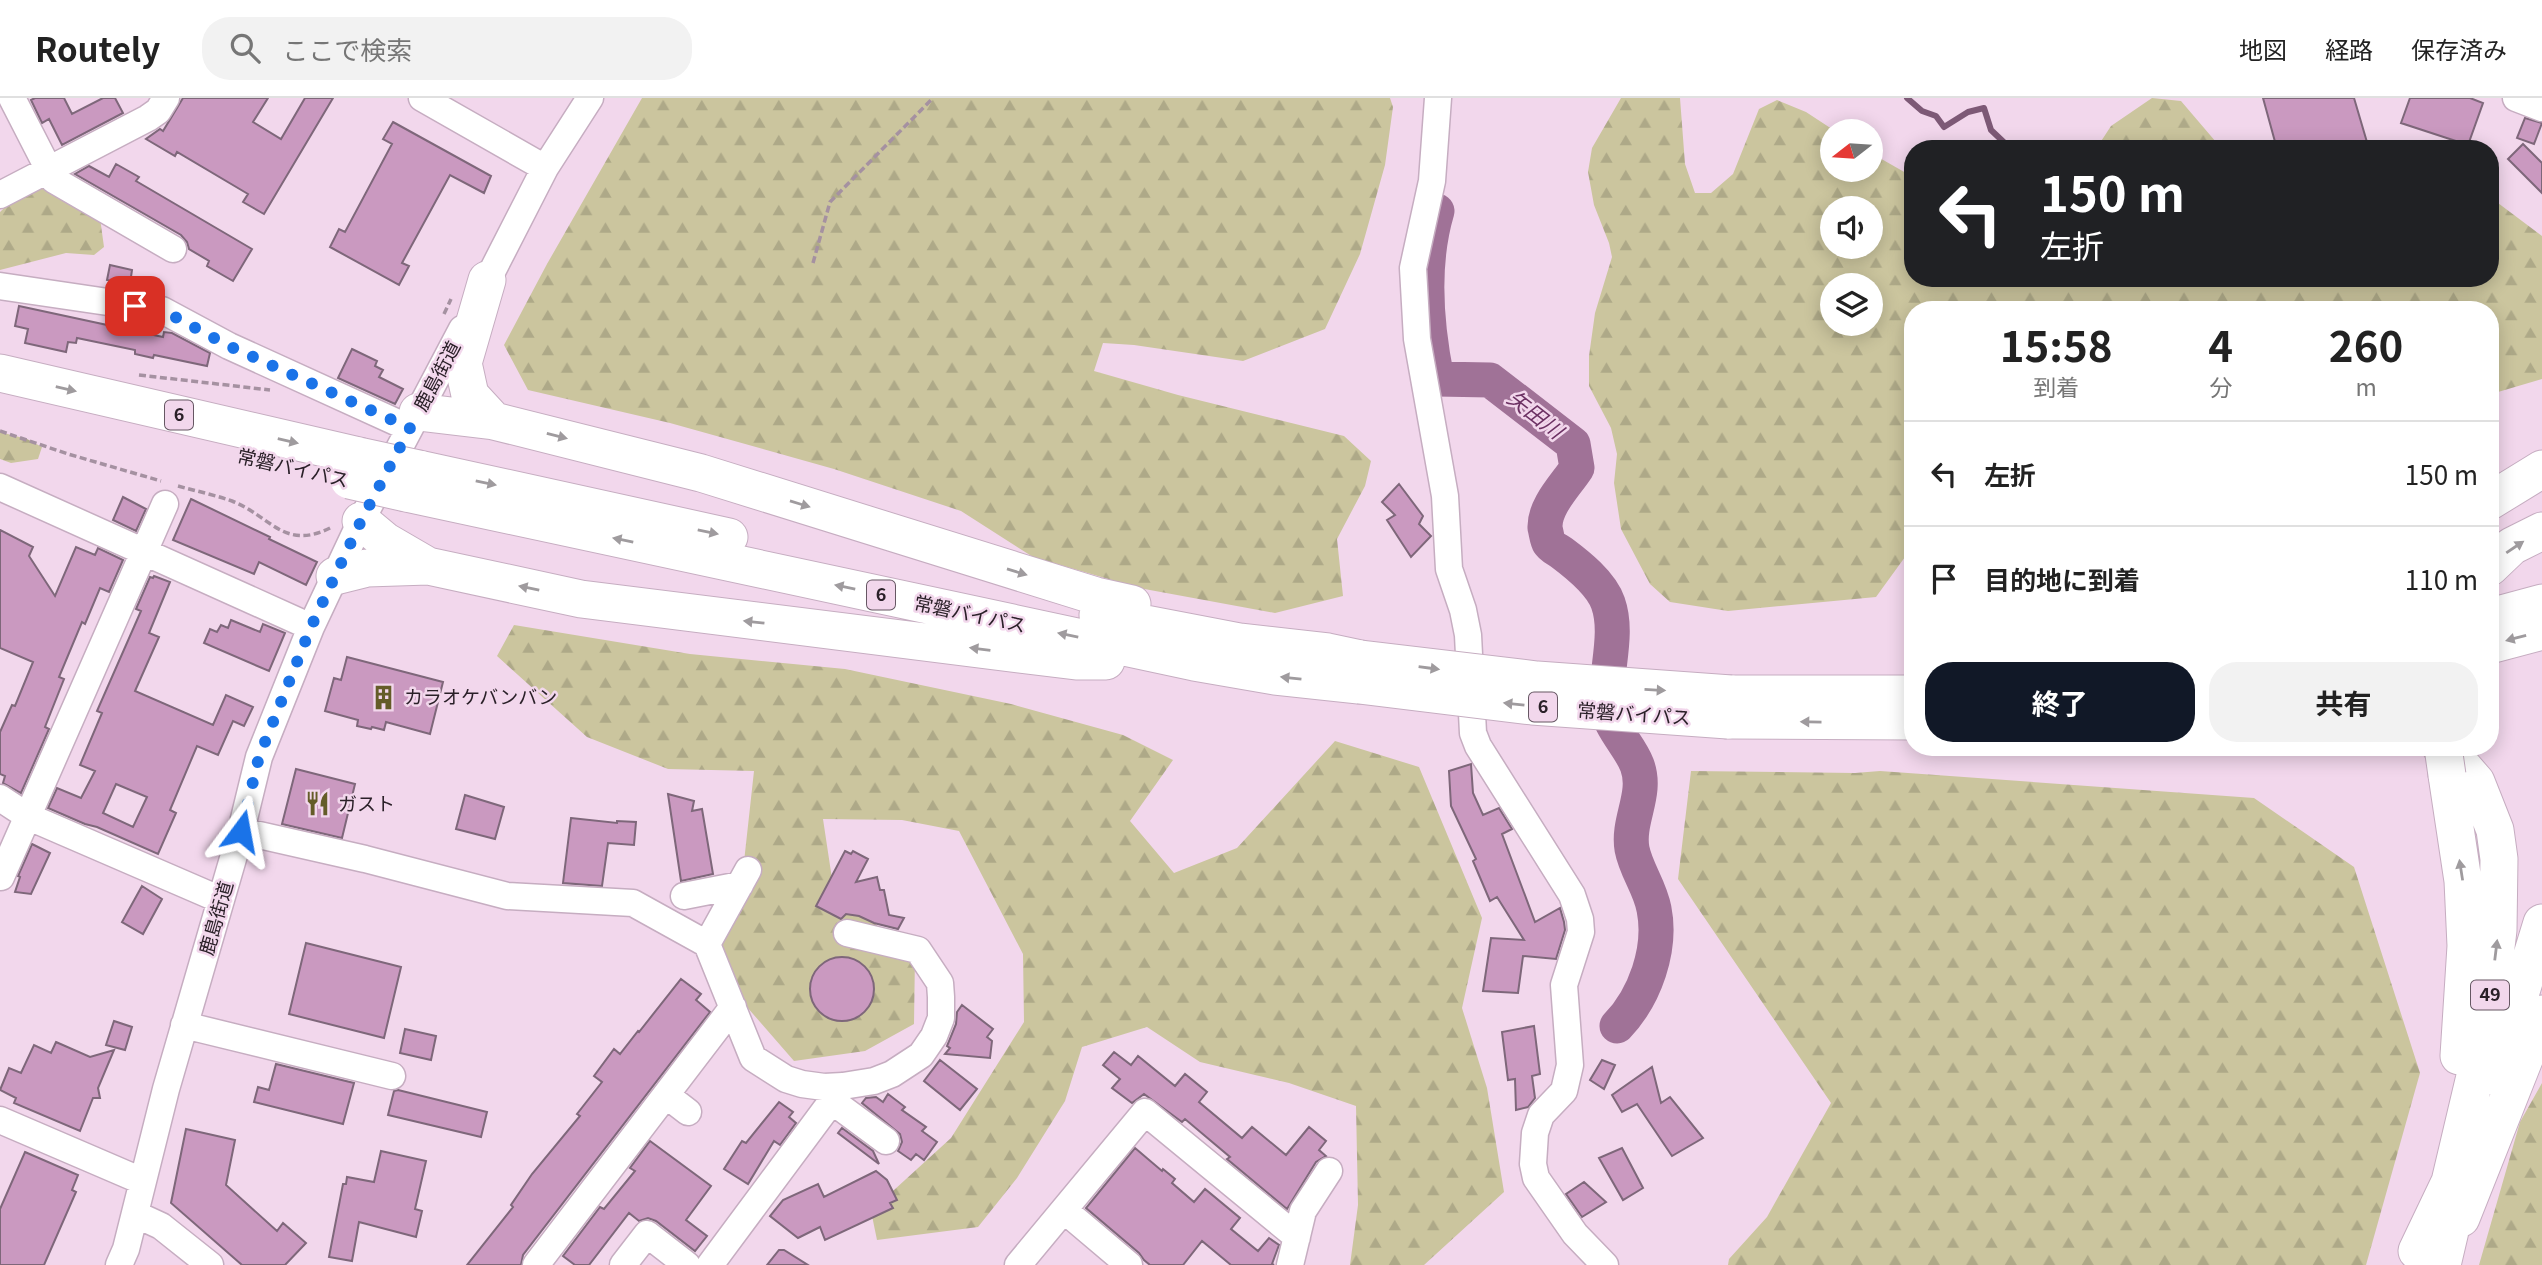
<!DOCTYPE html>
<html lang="ja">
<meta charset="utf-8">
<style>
:root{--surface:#fff;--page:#f2f2f2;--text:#222;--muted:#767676;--line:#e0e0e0;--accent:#111827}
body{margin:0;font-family:Georgia,"Noto Sans JP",serif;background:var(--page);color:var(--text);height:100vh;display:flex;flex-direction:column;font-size:26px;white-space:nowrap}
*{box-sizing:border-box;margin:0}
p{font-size:23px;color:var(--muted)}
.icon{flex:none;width:38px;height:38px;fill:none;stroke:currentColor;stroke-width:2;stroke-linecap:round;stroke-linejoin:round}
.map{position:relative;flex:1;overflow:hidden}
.drawer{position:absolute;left:1904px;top:203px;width:595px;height:455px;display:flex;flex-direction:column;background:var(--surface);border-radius:28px;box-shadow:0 4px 18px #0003}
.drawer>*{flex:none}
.top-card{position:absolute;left:1904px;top:42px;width:595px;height:147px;border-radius:28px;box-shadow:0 4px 18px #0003;background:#202124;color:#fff;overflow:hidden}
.needle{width:46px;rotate:253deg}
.tools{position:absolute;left:1820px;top:21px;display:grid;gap:14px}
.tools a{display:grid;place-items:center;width:63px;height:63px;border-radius:50%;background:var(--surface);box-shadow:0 4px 18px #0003;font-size:35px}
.pin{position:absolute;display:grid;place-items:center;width:60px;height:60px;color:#fff;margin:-30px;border-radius:14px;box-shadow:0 4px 10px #0006}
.me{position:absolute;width:77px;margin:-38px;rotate:13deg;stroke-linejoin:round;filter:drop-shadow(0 0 5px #0008)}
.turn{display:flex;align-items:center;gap:24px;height:147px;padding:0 21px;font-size:32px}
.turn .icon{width:91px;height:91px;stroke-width:2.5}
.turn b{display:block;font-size:49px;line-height:60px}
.eta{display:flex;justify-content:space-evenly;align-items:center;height:119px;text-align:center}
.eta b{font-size:42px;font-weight:700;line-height:49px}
.action{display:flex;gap:14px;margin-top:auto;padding:14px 21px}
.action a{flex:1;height:80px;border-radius:28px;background:var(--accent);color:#fff;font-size:28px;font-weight:700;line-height:80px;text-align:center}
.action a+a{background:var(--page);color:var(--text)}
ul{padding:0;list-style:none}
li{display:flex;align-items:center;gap:21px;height:105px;padding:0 21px;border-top:2px solid var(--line)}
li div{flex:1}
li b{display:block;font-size:26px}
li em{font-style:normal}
header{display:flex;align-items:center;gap:42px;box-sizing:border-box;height:98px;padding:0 35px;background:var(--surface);border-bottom:2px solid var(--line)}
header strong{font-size:33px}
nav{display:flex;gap:38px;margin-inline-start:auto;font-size:24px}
.search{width:490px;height:63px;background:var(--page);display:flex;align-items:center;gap:18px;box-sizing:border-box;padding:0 24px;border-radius:28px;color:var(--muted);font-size:26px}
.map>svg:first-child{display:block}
.forest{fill:url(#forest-firs);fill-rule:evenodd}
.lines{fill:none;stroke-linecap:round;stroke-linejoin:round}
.stream{stroke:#7d5976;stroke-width:6}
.river{stroke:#a07297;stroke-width:35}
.building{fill:#ca99c0;stroke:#7e677a;stroke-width:2;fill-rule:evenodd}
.minor-casing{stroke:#c6adc1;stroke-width:29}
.highway-casing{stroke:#c6adc1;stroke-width:39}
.path{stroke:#a591a1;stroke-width:3.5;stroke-dasharray:7 3.5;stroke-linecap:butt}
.minor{stroke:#fff;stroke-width:26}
.highway{stroke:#fff;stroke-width:37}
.highway-bridge-casing{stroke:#c6adc1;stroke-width:39;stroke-linecap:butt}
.highway-bridge{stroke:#fff;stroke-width:37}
.oneway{fill:#9f9b9e}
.route{stroke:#1a73e8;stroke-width:12;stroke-dasharray:0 21.6}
.labels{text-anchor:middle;stroke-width:5;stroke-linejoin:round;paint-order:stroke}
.shield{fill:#f2d7ec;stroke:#665763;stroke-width:2}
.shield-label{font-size:18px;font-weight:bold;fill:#2a2028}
.street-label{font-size:19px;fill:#2a2028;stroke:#f2d7ec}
.poi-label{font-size:19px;fill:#2a2028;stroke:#f2d7ec;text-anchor:start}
.water-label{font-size:21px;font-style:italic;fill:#6c3163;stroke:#f2d7ec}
</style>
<header>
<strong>Routely</strong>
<div class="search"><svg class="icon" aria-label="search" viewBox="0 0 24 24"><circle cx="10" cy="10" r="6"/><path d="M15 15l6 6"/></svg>ここで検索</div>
<nav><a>地図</a><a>経路</a><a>保存済み</a></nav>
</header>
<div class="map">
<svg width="2542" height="1167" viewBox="0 0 2542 1167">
<defs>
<pattern id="forest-firs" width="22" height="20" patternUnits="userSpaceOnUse" patternTransform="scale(1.75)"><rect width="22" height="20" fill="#cbc59e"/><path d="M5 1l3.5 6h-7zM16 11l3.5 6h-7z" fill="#aea988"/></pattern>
</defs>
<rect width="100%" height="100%" fill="#f2d7ec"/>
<path class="forest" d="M642 0H1390L1393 9 1385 67 1360 156 1325 231 1243 263 1134 247 1103 245 1094 273 1178 297 1344 338 1371 363 1365 388 1337 441 1343 498 1275 515 1139 490 1033 459 961 413 834 371 670 325 528 292 504 247 547 166Z
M1621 0H1680L1685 66 1695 95H1711L1733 76 1759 11 1777 2 1806 14 1835 33H1832V72H1871V55L1913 79V180H2490V99L2542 138V281L2498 294 2490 302V212H1913V448L1876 499 1728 513 1670 504 1650 486 1621 431 1614 385 1617 356 1611 330 1589 288V258L1595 215 1612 159 1609 145 1594 107 1588 74 1592 50ZM1832 110H1871V149H1832ZM1871 187V226H1832V187Z
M2152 0 2181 3 2222 51H2096L2111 28Z
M57 90 100 120 104 149 94 157 66 155 0 172V114L24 91Z
M0 334 27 341 42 349 38 361 11 365 0 361Z
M514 527 690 556 845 571 1011 606 1123 637 1173 662 1130 723 1174 775 1237 750 1335 643 1419 669 1482 820 1462 910 1487 990 1504 1094 1424 1167H1350L1358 1107 1356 1008 1289 985 1200 964 1147 929 1082 949 1065 1003 1017 1080 978 1129 877 1142 871 1113 951 1040 1024 924 1023 856 959 733 902 722 823 721 834 794 915 857 914 926 865 953 794 963 733 893 713 817 742 782 754 673 668 671 587 639 497 558Z
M1691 673 1855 675 1880 673 2254 700 2354 769 2420 975 2366 1167H1728L1729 1161 1767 1119 1831 1005 1678 781Z
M2542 985V1167H2479L2520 1024Z"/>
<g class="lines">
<path class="stream" d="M1907 0 1922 13 1936 18 1944 29 1968 14 1984 10 1991 32 2011 51"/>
<path class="river" d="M1437 113C1421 167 1426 227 1437 281L1490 282 1573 346 1577 370C1566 387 1544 408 1545 430 1546 433 1547 442 1549 445 1551 449 1558 452 1562 455 1578 467 1601 485 1608 505 1619 536 1605 573 1607 606 1608 629 1629 646 1637 667 1648 696 1627 722 1632 751 1636 772 1650 789 1654 811 1662 851 1645 899 1617 928"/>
</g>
<path class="building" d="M35 0H64L72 16 103 0H115L123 15 62 47 49 21 42 25 31 2Z
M183 0H268L253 24 281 41 305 0H333L264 116 243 104 248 96 177 54 175 58 146 41 160 31 163 33Z
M2263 0H2354L2369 51H2277Z
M2410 0H2470L2483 5 2468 47 2401 25Z
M2525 20 2542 25 2534 46 2517 40Z
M393 24 491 78 484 95 450 77 402 165 409 168 399 187 330 149 339 131 345 134 392 46 383 41Z
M2523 46 2542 65V95L2508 61Z
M116 66 139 79 136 83 252 151 233 183 207 168 209 163 189 151 187 144 181 137 75 76 89 68 109 79Z
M110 167 132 172 130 186 107 182Z
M19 208 163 239 164 234 172 235 210 255 207 268 154 257 153 260 135 256V252L77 240 76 245 68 244 66 254 25 245 28 231 15 228Z
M352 251 377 263 375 268 383 272 379 279 403 291 395 306 338 280Z
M1399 386 1423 418 1419 426 1431 438 1411 459 1387 422 1395 417 1382 404Z
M123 399 146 411 136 433 113 422Z
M191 401 270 439 269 441 317 464 306 487 259 464 254 476 173 442Z
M0 432 33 449 29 458 55 498 76 449 95 457 98 450 123 462 109 494 100 490 85 526 82 524 59 579 64 581 45 629 49 631 21 695 3 685 5 678 0 676V634L12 607 15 608 33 564 0 550Z
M154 478 170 484 149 535 159 539 135 593 213 627 226 597 253 609 244 628 233 623 218 657 197 648 170 712 176 715 158 756 97 729 85 726 48 710 57 690 81 700 95 673 80 667 102 615 97 613 141 513 136 511 150 479 153 480ZM116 686 147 699 133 729 103 715Z
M231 522 260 534 263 526 285 535 269 573 204 545 210 531 217 534 221 527 228 530Z
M347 559 443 584 430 636 386 624 384 632 372 629 371 631 357 628 358 622 325 613 334 580 341 582Z
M1471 666 1473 695 1483 717 1499 710 1512 731 1502 736 1535 824 1560 810 1564 824 1565 832 1556 861 1523 858 1518 895 1483 893 1491 840 1524 842 1497 799 1490 803 1473 763 1476 761 1451 708 1449 673Z
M296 671 355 686 342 740 282 726Z
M668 696 694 703 692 713 702 711 713 776 681 783Z
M465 697 504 709 495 741 456 731Z
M571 720 617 725V723L636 724 634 747 608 745 602 788 563 785Z
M32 746 50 755 31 796 15 794 20 779 18 778Z
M845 753 851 756 853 753 868 761 856 784 877 779 880 792H884L889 817 904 820 898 831 874 825 859 818 846 816 841 821 816 808Z
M142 788 162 801 143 836 122 824Z
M306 845 401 869 384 940 289 916Z
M810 891a32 32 0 1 1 64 0a32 32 0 1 1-64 0Z
M681 881 701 896 696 902 710 914 523 1157 521 1167H467L513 1109 511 1107 532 1076 580 1018 577 1016 602 984 594 978 614 951 620 956 638 933 639 934Z
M962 907 993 931 987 939 992 943 990 960 945 956 950 950 947 948 956 926 957 914Z
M114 923 132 929 125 952 106 947Z
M1534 928 1540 976 1532 978 1535 1000 1528 1009 1516 1012 1515 981 1508 982 1502 934Z
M405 931 436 938 431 962 400 955Z
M56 944 90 959 114 952 98 990 100 1000H93L80 1033 14 1005 16 1000 0 992 9 970 21 975 34 947 51 955Z
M1114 954 1131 967 1138 958 1175 988 1185 976 1207 994 1199 1004 1242 1040 1252 1029 1286 1057 1309 1029 1326 1043 1319 1052 1326 1058 1316 1064 1287 1111 1227 1061 1230 1059 1185 1021 1182 1024 1144 996 1132 1005 1112 990 1120 981 1103 967Z
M940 962 977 991 960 1012 924 983Z
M1602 962 1615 967 1604 991 1590 982Z
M276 966 354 985 343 1026 254 1004 258 989 269 992Z
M1652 969 1661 1005 1670 999 1703 1040 1672 1058 1637 1006 1622 1014 1612 997Z
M398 992 487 1014 481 1039 388 1017 394 993Z
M888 996 905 1009 902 1012 926 1029 922 1033 937 1044 924 1062 916 1056 911 1062 898 1053 902 1044 900 1036 862 1005 866 1000 876 999 883 1004Z
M779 1004 793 1014 789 1019 796 1025 780 1047 774 1043 748 1086 724 1071 742 1043 746 1045Z
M842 1030 873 1053 879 1066 838 1035Z
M186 1031 235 1042 226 1087 277 1133 283 1125 306 1145 285 1167H242L171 1105Z
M650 1043 711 1088 686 1122 707 1138 695 1153 656 1123 648 1120 639 1123 629 1115 589 1167H575L563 1158 600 1109 604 1111 635 1073 630 1070Z
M1135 1050 1162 1073 1163 1071 1175 1081 1172 1085 1194 1104 1205 1091 1240 1120 1231 1131 1258 1153 1269 1140 1279 1147 1272 1166 1274 1167H1231L1202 1143 1183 1167H1150L1144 1162 1139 1155 1086 1110Z
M1622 1050 1643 1090 1623 1102 1599 1060Z
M381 1053 426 1063 415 1111 422 1113 416 1139 359 1124 352 1163 329 1159 343 1086H346L347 1079 374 1084Z
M25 1054 78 1077 72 1092 76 1094 44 1167H0V1111Z
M876 1073 887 1082 897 1102 890 1105 893 1110 825 1142 820 1129 798 1140 770 1118 783 1102 818 1086 824 1099Z
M1584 1084 1606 1104 1582 1119 1566 1096Z
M779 1152H784L808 1167H767Z"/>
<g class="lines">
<defs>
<path id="minor" d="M12 0 54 82 173 151
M422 0 545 70
M1438 0 1432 83 1413 170 1417 241 1445 398 1449 471 1463 512 1468 537 1473 635 1478 648 1572 797 1580 821 1581 834 1564 887 1570 967 1564 993 1541 1017 1535 1035 1533 1066 1536 1080 1575 1136 1605 1167
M2516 0 2542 10
M0 97 148 20 158 13 166 0
M0 188 162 212 229 248 409 330
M480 197 545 70 590 0
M0 389 311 529
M0 700 29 719 221 802
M241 733 365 761 507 798 633 805 707 846 753 960 786 981 802 986 824 989 843 988 874 983 892 976 921 957 934 938 941 920V899L940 885 918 852 847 835
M1 779 165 406
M684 798 740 787
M707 846 748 772
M184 927 392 978
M666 997 688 1014
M832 1003 886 1043
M0 1022 142 1083
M1064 1112 1129 1167
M135 1116 161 1128 210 1167
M119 1167 126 1151 166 991 241 733 259 659 311 529 361 423 462 231
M536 1167 733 909
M623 1167 647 1136 687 1167
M710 1167 843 988
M1018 1167 1145 1014 1297 1139
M1290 1167 1303 1113 1329 1073"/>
<path id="highway" d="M487 182 463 265 470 297 494 323
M0 275 359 358
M418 314 494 323 701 375 1096 498 1132 506
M419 371 729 439
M406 395 1194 564 1275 578 1359 587
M2490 403 2542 371
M361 423 385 443 428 468 581 501 1076 563H1106
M2490 469 2512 448 2542 433
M335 478 367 470 428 468
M1098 517 1239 544 1328 554 1361 561
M2490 519 2542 505
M2490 547 2542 533
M1731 596H1913
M1728 622 1913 623
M2447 677 2463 783 2466 848 2459 958
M2495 978 2542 825
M2461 1120 2542 916
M2417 1153 2450 1084 2476 974 2491 891 2498 832 2499 761 2495 732 2476 684 2456 661 2441 649
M2442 1167 2456 1107"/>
</defs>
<use href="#minor" class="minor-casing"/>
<use href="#highway" class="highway-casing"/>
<path class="path" d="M813 165 830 104 933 0
M444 216 451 201
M139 277 270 292
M0 333 68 356 161 383
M178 388C196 393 215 397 232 403 271 418 284 454 332 429"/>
<use href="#minor" class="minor"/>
<use href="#highway" class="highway"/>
<defs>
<path id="highway-bridge" d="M359 358 419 371
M349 382 406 395
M1361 561 1537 582 1731 596
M1359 587 1532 608 1728 622
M2443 649 2447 677"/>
</defs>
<use href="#highway-bridge" class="highway-bridge-casing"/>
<use href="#highway-bridge" class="highway-bridge"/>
</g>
<defs><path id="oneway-solid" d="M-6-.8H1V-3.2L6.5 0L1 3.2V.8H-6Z" transform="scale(1.75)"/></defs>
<g class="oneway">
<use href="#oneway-solid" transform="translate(66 291) rotate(13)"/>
<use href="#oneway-solid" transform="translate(557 338) rotate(14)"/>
<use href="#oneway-solid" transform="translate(288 343) rotate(13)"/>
<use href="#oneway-solid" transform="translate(486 385) rotate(12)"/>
<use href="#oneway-solid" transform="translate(800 406) rotate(17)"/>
<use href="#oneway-solid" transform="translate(708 434) rotate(12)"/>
<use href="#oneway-solid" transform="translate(623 442) rotate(-168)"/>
<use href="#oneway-solid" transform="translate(2515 449) rotate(-34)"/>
<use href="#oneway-solid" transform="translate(1017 474) rotate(17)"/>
<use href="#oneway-solid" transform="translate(845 489) rotate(-168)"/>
<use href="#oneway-solid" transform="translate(529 490) rotate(-168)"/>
<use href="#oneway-solid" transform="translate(754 524) rotate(-174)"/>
<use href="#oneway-solid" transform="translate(1068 537) rotate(-168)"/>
<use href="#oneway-solid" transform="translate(2516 540) rotate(165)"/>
<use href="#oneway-solid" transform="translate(980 551) rotate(-173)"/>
<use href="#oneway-solid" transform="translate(1429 570) rotate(8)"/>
<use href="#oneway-solid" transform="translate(1291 580) rotate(-174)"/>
<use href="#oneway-solid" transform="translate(1655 592) rotate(3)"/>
<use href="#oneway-solid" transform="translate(1514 606) rotate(-174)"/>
<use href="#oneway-solid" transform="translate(1811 624) rotate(-179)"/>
<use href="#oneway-solid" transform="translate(2461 772) rotate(-99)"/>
<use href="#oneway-solid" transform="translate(2496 852) rotate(-83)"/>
</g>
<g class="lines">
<path class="route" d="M135 208 162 212 229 248 410 330 361 423 311 529 259 659 241 733"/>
</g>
<defs>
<symbol id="building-bare" viewBox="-9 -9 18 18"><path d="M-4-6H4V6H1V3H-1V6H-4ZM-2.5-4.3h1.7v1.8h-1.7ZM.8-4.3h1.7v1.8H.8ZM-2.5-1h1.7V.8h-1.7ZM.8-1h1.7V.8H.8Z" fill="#645c28" stroke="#f2d7ec" stroke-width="2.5" paint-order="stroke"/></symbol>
<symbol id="restaurant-bare" viewBox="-9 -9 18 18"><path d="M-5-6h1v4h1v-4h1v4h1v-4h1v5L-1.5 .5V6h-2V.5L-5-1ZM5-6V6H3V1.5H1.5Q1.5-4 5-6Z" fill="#645c28" stroke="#f2d7ec" stroke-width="2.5" paint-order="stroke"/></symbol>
</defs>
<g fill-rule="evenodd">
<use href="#building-bare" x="366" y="582" width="35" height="35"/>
<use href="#restaurant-bare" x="300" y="688" width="35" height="35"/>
</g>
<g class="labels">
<g class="shield">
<rect x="165" y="302.5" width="28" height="29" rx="5"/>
<rect x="867" y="482.5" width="28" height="29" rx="5"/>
<rect x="1529" y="594.5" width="28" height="29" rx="5"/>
<rect x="2471" y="882.5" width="38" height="29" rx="5"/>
</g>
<g class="shield-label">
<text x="179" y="323">6</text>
<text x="881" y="503">6</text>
<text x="1543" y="615">6</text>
<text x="2490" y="903">49</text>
</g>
<g class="street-label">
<text transform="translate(437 278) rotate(-62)" y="7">鹿島街道</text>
<text transform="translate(293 370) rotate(13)" y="7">常磐バイパス</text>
<text transform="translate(970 516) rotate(12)" y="7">常磐バイパス</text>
<text transform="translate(1634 616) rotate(4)" y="7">常磐バイパス</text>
<text transform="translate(216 820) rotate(-74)" y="7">鹿島街道</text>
</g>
<g class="poi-label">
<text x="404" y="606">カラオケバンバン</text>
<text x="338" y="713">ガスト</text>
</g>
<g class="water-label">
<text transform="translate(1535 317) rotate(38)" y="7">矢田川</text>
</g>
</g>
</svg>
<div class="tools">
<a><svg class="needle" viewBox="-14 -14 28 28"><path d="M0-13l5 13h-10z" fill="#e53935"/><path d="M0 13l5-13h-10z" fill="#767676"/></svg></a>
<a><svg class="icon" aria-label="sound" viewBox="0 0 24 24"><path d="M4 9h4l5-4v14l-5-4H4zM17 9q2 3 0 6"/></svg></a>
<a><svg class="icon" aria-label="layers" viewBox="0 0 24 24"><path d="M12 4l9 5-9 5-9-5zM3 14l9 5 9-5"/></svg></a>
</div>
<div class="pin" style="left:135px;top:208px;background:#d93025"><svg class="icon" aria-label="arrive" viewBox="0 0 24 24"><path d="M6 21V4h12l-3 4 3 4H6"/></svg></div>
<svg class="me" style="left:241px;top:733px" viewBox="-20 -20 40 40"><path d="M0-17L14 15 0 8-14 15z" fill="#1a73e8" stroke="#fff" stroke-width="4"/></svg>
<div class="top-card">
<div class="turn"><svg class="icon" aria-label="left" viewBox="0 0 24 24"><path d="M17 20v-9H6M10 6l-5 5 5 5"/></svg><div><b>150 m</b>左折</div></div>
</div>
<section class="drawer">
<div class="eta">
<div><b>15:58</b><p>到着</p></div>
<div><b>4</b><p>分</p></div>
<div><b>260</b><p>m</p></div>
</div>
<ul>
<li><svg class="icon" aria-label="left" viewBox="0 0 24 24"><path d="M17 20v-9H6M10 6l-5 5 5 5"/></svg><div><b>左折</b></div><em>150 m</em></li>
<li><svg class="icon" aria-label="arrive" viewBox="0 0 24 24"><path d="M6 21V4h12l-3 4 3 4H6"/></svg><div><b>目的地に到着</b></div><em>110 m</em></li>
</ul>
<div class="action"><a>終了</a><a>共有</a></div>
</section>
</div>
